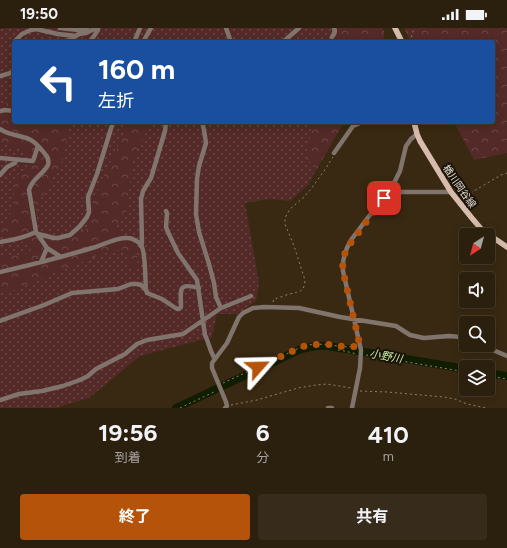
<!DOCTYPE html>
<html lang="ja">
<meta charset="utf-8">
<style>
:root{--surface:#2b1f0e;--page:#372c1c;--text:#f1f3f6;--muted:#a6a29e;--line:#473d2e;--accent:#b45309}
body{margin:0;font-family:Figtree,"Noto Sans JP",sans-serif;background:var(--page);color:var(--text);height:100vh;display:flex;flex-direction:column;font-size:15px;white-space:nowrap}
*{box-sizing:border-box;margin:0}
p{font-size:13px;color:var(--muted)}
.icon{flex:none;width:22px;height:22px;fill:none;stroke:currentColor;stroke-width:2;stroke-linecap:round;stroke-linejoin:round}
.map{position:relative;height:380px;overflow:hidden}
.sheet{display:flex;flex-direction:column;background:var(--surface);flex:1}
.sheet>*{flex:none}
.banner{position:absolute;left:12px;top:12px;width:483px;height:84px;border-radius:4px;box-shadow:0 2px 10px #0003,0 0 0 1px var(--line);background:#1a4fa0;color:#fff;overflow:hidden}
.needle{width:26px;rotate:216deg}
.buttons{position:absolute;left:459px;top:200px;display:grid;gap:8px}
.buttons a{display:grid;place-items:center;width:36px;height:36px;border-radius:4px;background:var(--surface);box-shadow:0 2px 10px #0003,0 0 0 1px var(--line);font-size:20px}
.pin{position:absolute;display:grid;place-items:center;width:34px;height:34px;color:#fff;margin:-17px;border-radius:8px;box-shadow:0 2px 6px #0006}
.me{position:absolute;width:44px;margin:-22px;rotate:65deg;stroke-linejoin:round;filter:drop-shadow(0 0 3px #0008)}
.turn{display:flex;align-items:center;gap:14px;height:84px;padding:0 20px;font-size:18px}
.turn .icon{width:52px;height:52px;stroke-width:2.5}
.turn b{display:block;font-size:28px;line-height:34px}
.eta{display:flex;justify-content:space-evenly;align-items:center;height:68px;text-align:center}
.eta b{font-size:24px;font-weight:700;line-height:28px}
.button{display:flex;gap:8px;margin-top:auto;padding:8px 20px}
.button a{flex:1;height:46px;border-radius:4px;background:var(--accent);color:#fff;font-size:16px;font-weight:700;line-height:46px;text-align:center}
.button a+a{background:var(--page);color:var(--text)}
.status{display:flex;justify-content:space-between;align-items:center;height:28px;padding:0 20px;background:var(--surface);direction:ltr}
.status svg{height:11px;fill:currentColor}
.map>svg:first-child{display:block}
.grass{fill:url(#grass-dots)}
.forest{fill:url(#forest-crowns)}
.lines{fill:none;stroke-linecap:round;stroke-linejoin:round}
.river{stroke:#111d00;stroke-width:8}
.path{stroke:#8e816e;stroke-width:1;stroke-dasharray:2 3;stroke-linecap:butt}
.minor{stroke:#81746d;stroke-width:4.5}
.major{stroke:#d7bcad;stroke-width:5.5}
.route{stroke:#b45309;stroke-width:7;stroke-dasharray:0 12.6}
.labels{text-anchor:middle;stroke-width:4;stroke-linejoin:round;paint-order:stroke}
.street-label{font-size:10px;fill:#e6dcce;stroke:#1a1309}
.water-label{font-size:11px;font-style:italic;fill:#cceda5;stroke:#1a1309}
</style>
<div class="status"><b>19:50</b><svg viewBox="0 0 49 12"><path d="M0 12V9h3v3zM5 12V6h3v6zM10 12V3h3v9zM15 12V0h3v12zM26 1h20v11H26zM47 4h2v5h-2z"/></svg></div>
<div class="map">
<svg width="507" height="380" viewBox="0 0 507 380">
<defs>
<pattern id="grass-dots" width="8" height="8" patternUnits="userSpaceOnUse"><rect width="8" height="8" fill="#532a27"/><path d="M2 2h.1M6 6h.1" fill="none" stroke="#6c4845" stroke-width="1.8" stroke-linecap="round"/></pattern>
<pattern id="forest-crowns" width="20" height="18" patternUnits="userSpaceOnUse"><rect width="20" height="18" fill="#532a27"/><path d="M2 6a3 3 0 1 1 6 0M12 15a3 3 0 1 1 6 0" fill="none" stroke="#6c4845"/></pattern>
</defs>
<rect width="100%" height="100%" fill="#392912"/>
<path class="grass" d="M7 0H359L355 14H14V94H337L333 111 308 157 290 173 269 171 245 175 259 255 256 273 237 286H217L212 309 140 328 89 370 55 380H0V1Z"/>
<path class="forest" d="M332 0H382L384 3V14H332Z
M404 0H507V125L474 132 454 94H493V14H411Z
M14 70V94H70L62 134 30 190 38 213 86 202 100 156 129 94H151L131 137 128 181 115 199 136 219 138 239 132 242 125 221 106 224 14 262 0 263V229L31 225 30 217 0 205V203L12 183 16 148 38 134 21 121 0 115V80Z
M314 94H344L317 141 305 129Z"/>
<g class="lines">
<path class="river" d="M488 345 507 348
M176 380 299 322C309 319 318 317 328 318L466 341"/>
<path class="path" d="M410 14 414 0
M462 170 501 147 507 145
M273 274 274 271C279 270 285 267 290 266 301 263 304 264 305 252L294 218 285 196V190L290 181 303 170 311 161 324 143 333 129
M338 322H340L357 326
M366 327 466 344
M488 348 507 351
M223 355 297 321 307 317 318 316 348 319 355 318
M360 363 387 364 444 369 455 371 467 376 486 380
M231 377 257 372 298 360 316 357 327 356 351 360
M180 380 216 363"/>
<path class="minor" d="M60 0 78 2 87 0
M226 0 231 14
M332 9C334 6 336 4 334 0
M15 13 22 6 31 2 36 1 58 6 76 8
M66 14 79 6 86 5 96 0
M90 14 98 2V0
M134 14 140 0
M143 14 151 0
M283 14 299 0
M0 48 14 44
M0 83 5 82 14 83
M0 101C8 107 20 107 29 111 36 114 41 121 45 126 48 129 49 133 48 137 43 147 32 150 29 162L36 204 47 220 61 229
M334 125 353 98 358 96 360 94
M0 130 33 133C35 128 36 123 38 118
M0 147 7 139 15 135 16 132
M391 160 400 164H451
M166 183 167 185 166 199 167 202 178 225 197 252 205 307C209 315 210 324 215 331
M38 206 54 210H58L70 207 80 198 87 189 89 184 88 169 97 146 113 94
M0 214C13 212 24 210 36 204
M141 218 142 215 141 171 143 163 151 150 165 103 166 94
M41 234 47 220
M0 244C31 237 62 229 92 220 104 217 116 209 128 210 132 210 138 213 141 217 146 224 145 253 146 262L147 265 162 271 177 281H179L181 279C181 262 177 254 199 260
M221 280 251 268
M0 293 44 277 72 265 118 261 131 256H137L141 257 146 262
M481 317 507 328
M0 372 19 366 42 363 63 358 80 352 88 348 96 341 125 326 137 316 147 312 183 306 221 280 216 269 214 255 209 236 199 204 196 186 197 151 199 138 206 115 204 102 202 94
M225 380 227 378 226 374 212 340V335L227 315 239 289 243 285 253 280 264 279 299 280 340 289 396 298 410 307 424 310 449 308 461 309 466 311
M328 380H332
M352 380 360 340 361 322 343 243C342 231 345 222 351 212L394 155 400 143 406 118 411 111 417 106"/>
<path class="major" d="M395 0 402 14
M414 94 417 106 420 113 451 164 471 189 482 202 507 219"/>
</g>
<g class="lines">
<path class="route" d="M258 339 297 321 307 317 324 316 348 319 360 318 343 243C342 234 344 227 347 220L384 170"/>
</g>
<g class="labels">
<g class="street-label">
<text transform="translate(460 158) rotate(55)" y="4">楢川岡谷線</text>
</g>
<g class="water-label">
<text transform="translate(386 328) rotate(10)" y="4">小野川</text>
</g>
</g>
</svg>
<div class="buttons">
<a><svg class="needle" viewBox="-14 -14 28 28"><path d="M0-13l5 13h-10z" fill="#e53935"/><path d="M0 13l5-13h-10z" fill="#a6a29e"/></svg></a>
<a><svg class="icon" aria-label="sound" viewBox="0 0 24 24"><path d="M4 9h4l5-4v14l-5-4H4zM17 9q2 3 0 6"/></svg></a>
<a><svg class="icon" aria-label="search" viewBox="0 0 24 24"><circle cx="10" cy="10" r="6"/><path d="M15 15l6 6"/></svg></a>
<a><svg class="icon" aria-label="layers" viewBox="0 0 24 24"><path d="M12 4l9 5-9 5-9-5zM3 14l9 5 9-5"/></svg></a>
</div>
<div class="pin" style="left:384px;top:170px;background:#d93025"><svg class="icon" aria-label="arrive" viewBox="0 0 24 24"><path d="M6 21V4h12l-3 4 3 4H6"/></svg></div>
<svg class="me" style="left:258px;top:339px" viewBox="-20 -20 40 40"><path d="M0-17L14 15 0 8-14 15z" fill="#b45309" stroke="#fff" stroke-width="4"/></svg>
<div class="banner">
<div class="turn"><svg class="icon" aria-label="left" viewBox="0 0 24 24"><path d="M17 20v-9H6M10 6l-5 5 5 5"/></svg><div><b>160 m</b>左折</div></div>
</div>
</div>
<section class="sheet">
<div class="eta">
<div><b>19:56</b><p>到着</p></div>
<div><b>6</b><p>分</p></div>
<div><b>410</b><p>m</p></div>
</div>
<div class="button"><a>終了</a><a>共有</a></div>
</section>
